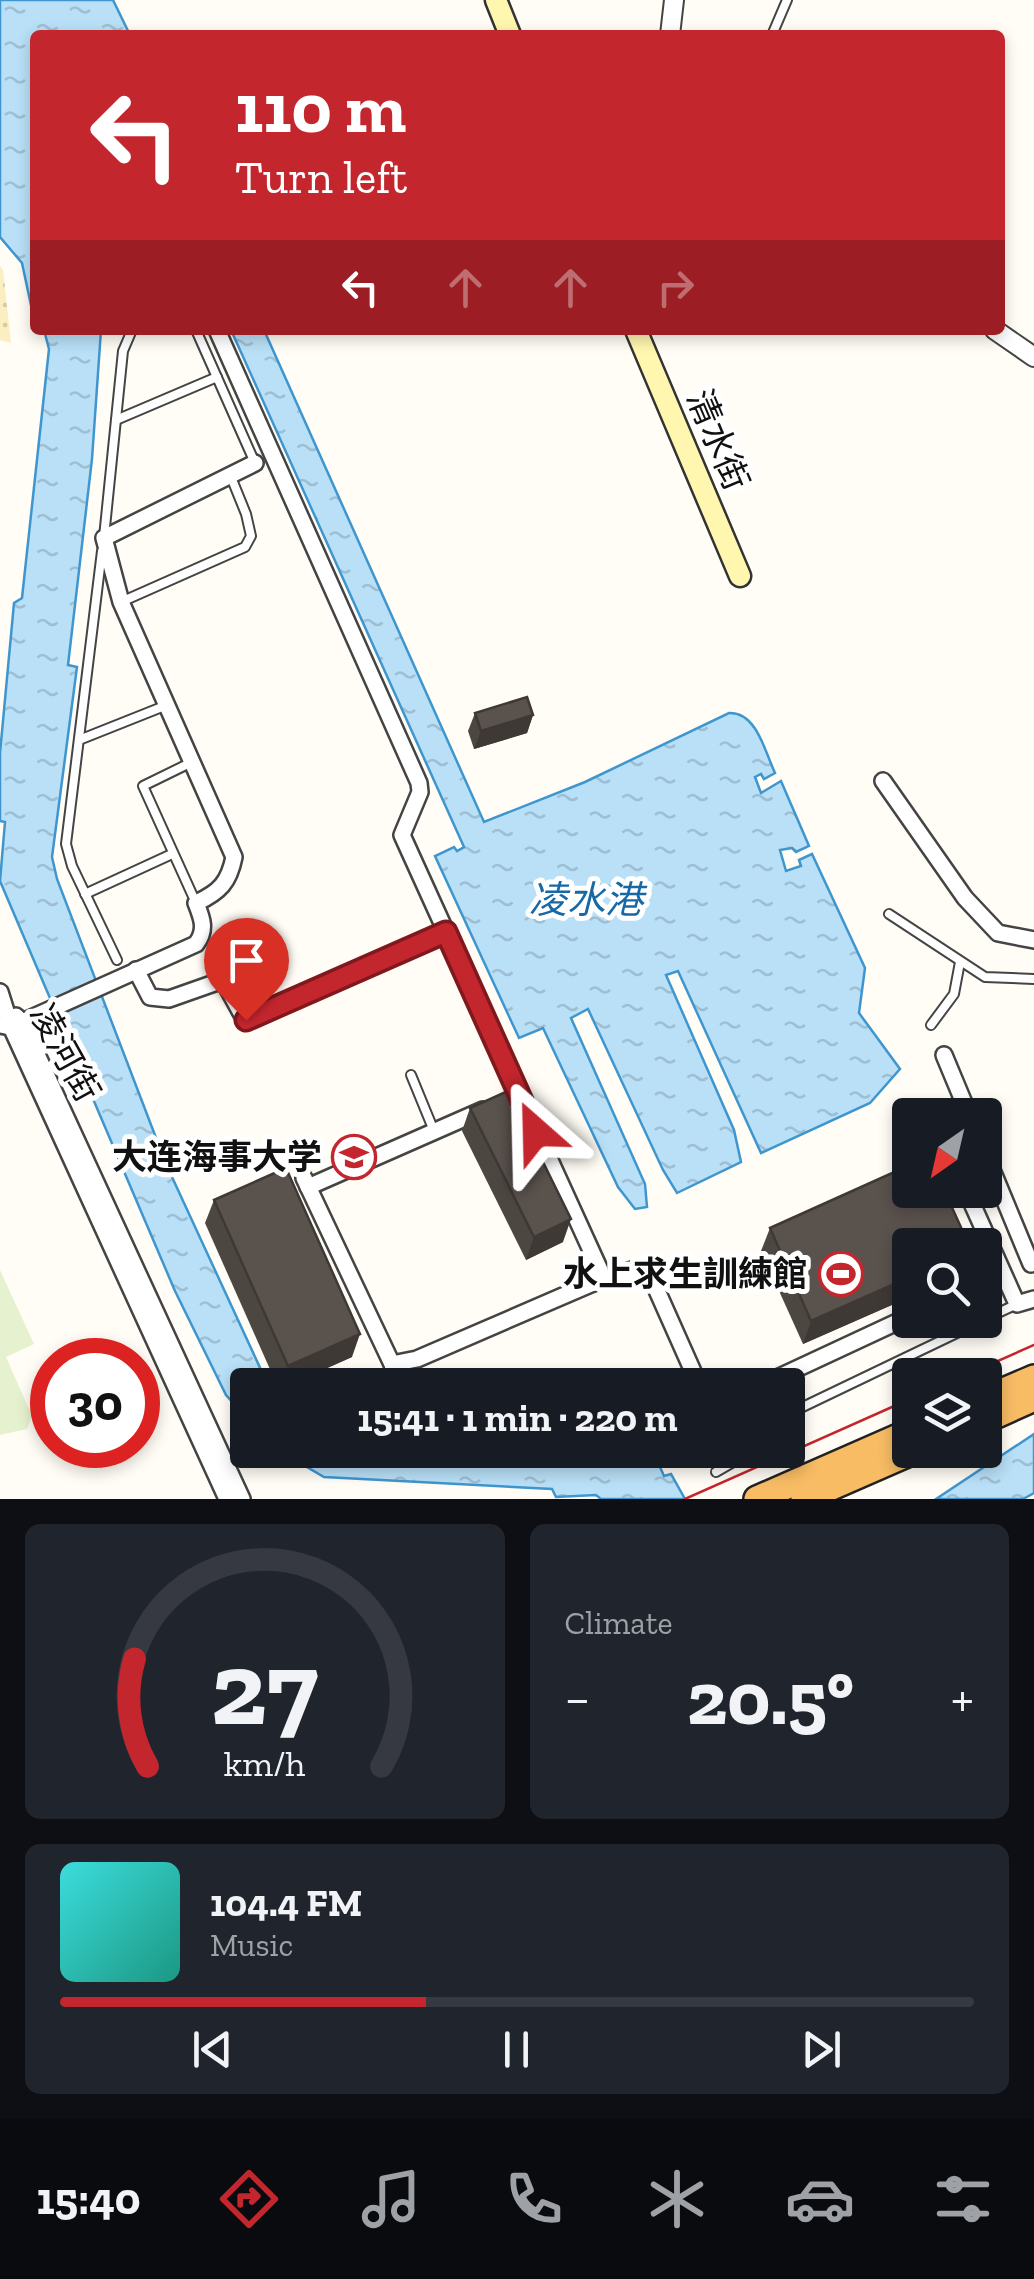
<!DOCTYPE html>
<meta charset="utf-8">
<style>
body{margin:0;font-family:"Zilla Slab","Noto Sans SC",serif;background:#20242c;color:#f1f3f6;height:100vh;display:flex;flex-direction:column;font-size:38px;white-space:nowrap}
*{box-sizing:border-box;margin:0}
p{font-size:32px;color:#9ea1a6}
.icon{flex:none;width:55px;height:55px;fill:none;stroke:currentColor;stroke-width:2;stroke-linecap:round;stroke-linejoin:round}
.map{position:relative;height:1499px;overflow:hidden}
.side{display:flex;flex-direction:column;gap:25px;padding:25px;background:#0d0f14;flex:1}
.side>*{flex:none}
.banner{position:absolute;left:30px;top:30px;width:975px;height:305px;border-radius:10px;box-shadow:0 5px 15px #0003;background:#c4262e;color:#fff;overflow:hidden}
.needle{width:65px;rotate:214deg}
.fabs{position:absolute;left:892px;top:1098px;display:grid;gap:20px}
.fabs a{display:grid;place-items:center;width:110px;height:110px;border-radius:10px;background:#171b24;box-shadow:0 5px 15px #0003;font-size:50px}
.speed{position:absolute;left:30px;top:1338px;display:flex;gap:20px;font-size:50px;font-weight:700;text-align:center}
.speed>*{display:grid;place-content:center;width:130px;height:130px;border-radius:50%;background:#171b24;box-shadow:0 5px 15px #0003;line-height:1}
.speed .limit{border:15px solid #d22;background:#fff;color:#111}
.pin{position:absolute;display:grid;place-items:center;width:85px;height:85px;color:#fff;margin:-102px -42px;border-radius:50% 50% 50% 0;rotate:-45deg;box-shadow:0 0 10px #0007}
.pin .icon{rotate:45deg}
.me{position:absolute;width:110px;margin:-55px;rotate:335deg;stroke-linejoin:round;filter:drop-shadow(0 0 8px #0008)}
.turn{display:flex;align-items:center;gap:35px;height:210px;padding:0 40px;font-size:45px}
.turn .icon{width:130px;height:130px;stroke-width:2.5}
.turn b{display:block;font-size:70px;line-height:85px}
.lanes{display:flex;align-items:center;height:95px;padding:0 40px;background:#0003;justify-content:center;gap:50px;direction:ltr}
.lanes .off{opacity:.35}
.big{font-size:75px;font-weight:700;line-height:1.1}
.side .tile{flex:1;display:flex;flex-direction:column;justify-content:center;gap:15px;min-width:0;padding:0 35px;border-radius:15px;background:#20242c}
.side .dial{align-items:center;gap:0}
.dial svg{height:260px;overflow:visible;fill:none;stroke:#363941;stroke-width:7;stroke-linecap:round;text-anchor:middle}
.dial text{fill:#f1f3f6;stroke:none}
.song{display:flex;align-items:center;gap:30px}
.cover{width:120px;height:120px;border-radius:15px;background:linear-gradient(135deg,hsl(180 70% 55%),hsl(170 70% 35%))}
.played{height:10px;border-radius:5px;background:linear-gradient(90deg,#c4262e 40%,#363941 40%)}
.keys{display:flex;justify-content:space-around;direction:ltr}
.heat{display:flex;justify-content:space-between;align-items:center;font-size:55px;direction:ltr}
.side .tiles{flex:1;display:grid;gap:25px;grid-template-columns:1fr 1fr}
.tile:last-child{grid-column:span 2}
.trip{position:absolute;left:230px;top:1368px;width:575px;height:100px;border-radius:10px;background:#171b24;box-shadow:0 5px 15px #0003;font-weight:700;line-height:100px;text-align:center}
.tab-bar{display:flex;height:160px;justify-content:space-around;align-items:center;background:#090b0e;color:#9ea1a6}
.tab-bar .icon{width:70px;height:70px}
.tab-bar .current{color:#c4262e}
.tab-bar b{font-size:45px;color:#f1f3f6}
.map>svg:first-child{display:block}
</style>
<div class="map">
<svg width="1034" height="1499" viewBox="0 0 1034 1499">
<defs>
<pattern id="sand-dots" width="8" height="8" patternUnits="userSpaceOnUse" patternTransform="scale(2.5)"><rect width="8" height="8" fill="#fbeec1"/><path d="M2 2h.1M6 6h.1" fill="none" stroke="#d6cba5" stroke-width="1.8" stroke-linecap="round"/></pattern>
<pattern id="water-ripples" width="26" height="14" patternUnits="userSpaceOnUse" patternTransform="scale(2.5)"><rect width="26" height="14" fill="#b9e0f7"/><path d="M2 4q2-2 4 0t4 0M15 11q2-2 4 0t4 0" fill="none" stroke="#9ebfd3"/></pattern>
</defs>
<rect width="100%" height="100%" fill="#fffdf5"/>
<!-- sand -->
<path fill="url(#sand-dots)" d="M 0,266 L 3,270 L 11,343 L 0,340 Z"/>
<!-- pitch -->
<path fill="#e6f2cf" d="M 0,1270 L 34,1344 L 6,1357 L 32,1416 L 27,1429 L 0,1435 Z"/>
<!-- water -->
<g fill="url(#water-ripples)" stroke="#3f96cf" stroke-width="2.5">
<path d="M 0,0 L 113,0 L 130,35 L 35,35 L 35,324 L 22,263 L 0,237 Z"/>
<path d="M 44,330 L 101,330 L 92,459 L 68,665 L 77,667 L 52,857 L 57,879 L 166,1164 L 268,1385 L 248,1385 L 247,1418 L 226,1395 L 175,1291 L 0,881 L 5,822 L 0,821 L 0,753 L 14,603 L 22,598 L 49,349 Z"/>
<path d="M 231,330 L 264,330 L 484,822 L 585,782 L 729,713 C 757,712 765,752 775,773 L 764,779 L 761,774 L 755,777 L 761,793 L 781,781 L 809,846 L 796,852 L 792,848 L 780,850 L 786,871 L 801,866 L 799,860 L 812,854 L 865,968 L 859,1013 L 900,1069 L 870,1103 L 761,1153 L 678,971 L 666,975 L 734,1130 L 741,1162 L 677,1193 L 663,1170 L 588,1009 L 571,1018 L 645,1184 L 647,1207 L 635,1209 L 618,1187 L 543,1028 L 519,1038 L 435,856 L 454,847 L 457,851 L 464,847 Z"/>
<path d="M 1034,1434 L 1034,1493 L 1023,1499 L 936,1499 Z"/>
<path d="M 278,1450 L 617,1450 L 616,1455 L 627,1458 L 631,1450 L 650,1450 L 660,1455 L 656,1458 L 664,1476 L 671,1474 L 685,1499 L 601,1499 L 596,1495 L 556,1497 L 552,1489 L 324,1477 Z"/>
</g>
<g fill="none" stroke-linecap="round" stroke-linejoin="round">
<defs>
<g id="service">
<path d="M 772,35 L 787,0"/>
<path d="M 196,330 L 255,463"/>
<path d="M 116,420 L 217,377"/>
<path d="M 104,537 L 123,351 L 132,330"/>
<path d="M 102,551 L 66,844 L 72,866 L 117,960"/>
<path d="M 121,602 L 245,547 L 251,536 L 246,514 L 231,477"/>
<path d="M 79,740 L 167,705"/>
<path d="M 192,762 L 143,786 L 196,903"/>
<path d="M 85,894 L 172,854"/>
<path d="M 889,914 L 985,977 L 1034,979"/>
<path d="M 931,1025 L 954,994 L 960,962"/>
<path d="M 411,1075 L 434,1131"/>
<path d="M 985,1319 L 1017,1304"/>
<path d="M 788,1414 L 984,1320"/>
<path d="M 716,1472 L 754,1450"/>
</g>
<g id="minor">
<path d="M 217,330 L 419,783 L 420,792 L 402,835 L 446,932"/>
<path d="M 883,781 L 965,898 L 998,933 L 1034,940"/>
<path d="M 136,970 L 150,997 L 169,999 L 223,980 L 245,1020 L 446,932 L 600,1270 L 593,1283 L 417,1359 L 392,1364"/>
<path d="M 0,992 L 11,1027 L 227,1499"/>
<path d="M 16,1016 L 22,1022 L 242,1499"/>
<path d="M 0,1025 L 11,1027 L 196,944 C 207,930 202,918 196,903 C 220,892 229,882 234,857 L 121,602 L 104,538 L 255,463"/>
<path d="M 944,1055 L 969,1115"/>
<path d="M 985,1153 L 1031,1264"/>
<path d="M 304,1178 L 392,1364 L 397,1385"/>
<path d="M 308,1187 L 483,1110"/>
<path d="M 966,1190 L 1017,1304 L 1034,1299"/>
<path d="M 593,1283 L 635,1269 L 651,1277 L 699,1385"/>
<path d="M 762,1385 L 910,1316"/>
</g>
<g id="tertiary">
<path d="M 670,35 L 674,0"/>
<path d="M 995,330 L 1034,357"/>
</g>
<g id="secondary">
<path d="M 496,0 L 510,35"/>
<path d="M 636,330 L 740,576"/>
</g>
<g id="trunk">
<path d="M 985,1399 L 1034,1378"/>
<path d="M 985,1420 L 1034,1398"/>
<path d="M 757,1499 L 910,1432"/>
<path d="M 804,1499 L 916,1450"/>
</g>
</defs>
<!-- service casing -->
<use href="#service" stroke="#444" stroke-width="12"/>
<!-- minor casing -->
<use href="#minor" stroke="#444" stroke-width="20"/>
<!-- tertiary casing -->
<use href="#tertiary" stroke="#444" stroke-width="22"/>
<!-- secondary casing -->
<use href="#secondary" stroke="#333" stroke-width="25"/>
<!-- trunk casing -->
<use href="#trunk" stroke="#222" stroke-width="30"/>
<!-- service -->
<use href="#service" stroke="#fff" stroke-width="8"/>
<!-- minor -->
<use href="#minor" stroke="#fff" stroke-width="15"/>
<!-- tertiary -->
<use href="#tertiary" stroke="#fff" stroke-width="18"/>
<!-- secondary -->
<use href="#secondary" stroke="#fff6b0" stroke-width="20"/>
<!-- trunk -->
<use href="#trunk" stroke="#f7bc64" stroke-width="25"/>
<!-- tram -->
<g stroke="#c4262e" stroke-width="2.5">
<path d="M 966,1375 L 1034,1345"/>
<path d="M 685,1499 L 910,1399"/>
</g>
</g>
<!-- wall -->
<g fill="#4d4742">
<path d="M 475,713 L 533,715 L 527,733 L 474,749 L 468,731 Z"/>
<path d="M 470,1108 L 563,1242 L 526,1260 L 462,1131 Z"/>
<path d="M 214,1200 L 352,1357 L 289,1385 L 277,1385 L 205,1223 Z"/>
<path d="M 770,1228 L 910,1245 L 910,1297 L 803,1344 L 761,1251 Z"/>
</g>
<!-- shaded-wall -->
<g fill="#3f3936">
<path d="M 533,715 L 527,733 L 474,749 L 481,731 Z"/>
<path d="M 571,1219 L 563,1242 L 526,1260 L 534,1237 Z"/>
<path d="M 910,1277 L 910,1297 L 803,1344 L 811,1321 Z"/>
<path d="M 360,1334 L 352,1357 L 289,1385 L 281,1385 L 288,1366 Z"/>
</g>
<!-- building -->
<g fill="#5a524d" stroke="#3f3936" stroke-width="2.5">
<path d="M 527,697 L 533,715 L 481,731 L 475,713 Z"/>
<path d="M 508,1091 L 571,1219 L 534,1237 L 470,1108 Z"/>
<path d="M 910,1165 L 910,1190 L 944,1190 L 969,1245 L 910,1245 L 910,1277 L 811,1321 L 770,1228 Z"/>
<path d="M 286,1168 L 360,1334 L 288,1366 L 214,1200 Z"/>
</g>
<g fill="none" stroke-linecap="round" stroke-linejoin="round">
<defs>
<path id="route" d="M 246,1020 L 446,932 L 536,1132"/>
</defs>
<!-- route casing -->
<use href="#route" stroke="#7f191e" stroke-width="25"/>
<!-- route -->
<use href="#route" stroke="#c4262e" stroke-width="18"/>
</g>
<!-- icons -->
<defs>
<symbol id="university-ring" viewBox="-11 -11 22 22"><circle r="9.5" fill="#fff" stroke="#c4262e" stroke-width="1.5"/><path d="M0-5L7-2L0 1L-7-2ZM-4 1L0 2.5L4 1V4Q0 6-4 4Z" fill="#c4262e"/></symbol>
<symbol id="stadium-ring" viewBox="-11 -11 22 22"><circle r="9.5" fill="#fff" stroke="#c4262e" stroke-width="1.5"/><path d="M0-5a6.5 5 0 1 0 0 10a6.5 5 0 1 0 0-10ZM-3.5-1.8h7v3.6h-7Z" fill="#c4262e"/></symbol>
</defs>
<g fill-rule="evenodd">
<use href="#university-ring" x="329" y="1132" width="50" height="50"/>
<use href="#stadium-ring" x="816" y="1249" width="50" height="50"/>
</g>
<g text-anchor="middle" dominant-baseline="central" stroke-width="10" stroke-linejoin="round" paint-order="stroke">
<!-- street labels -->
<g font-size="35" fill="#111" stroke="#fff">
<text transform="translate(718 440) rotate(67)">清水街</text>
<text transform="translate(65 1053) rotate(61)">凌河街</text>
</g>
<!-- poi labels -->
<g font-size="35" font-weight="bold" fill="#111" stroke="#fff" text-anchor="end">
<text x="322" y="1157">大连海事大学</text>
<text x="808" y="1274">水上求生訓練館</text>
</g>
<!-- water labels -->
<g font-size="38" font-style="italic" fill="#1768a6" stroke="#fff">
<text x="586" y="900">凌水港</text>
</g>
</g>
</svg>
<div class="fabs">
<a><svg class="needle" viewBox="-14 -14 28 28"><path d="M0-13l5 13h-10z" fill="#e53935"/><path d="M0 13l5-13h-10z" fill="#9ea1a6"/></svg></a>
<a><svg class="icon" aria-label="search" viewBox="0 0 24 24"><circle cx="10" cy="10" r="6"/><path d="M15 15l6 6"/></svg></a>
<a><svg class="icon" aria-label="layers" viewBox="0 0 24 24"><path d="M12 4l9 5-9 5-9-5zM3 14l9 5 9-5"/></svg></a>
</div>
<div class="speed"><div class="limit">30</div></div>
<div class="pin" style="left:246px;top:1020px;background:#d93025"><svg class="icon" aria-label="arrive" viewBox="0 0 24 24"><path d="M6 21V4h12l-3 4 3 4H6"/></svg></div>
<svg class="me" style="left:536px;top:1132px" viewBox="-20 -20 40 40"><path d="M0-17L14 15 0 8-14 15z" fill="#c4262e" stroke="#fff" stroke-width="4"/></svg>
<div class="trip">15:41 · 1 min · 220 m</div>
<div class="banner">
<div class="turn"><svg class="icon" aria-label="left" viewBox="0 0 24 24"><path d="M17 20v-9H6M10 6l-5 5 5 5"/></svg><div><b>110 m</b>Turn left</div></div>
<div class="lanes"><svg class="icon" aria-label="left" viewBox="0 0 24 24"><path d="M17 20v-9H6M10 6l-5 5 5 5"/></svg><svg class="icon off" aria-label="ahead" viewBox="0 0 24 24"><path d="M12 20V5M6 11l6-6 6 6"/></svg><svg class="icon off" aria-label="ahead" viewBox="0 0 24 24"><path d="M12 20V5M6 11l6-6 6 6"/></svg><svg class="icon off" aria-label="right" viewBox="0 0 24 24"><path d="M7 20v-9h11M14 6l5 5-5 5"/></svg></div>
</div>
</div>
<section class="side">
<div class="tiles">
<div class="tile dial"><svg viewBox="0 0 100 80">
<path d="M14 69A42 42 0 1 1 86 69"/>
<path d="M14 69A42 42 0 0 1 10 36" stroke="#c4262e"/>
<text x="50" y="56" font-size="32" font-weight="700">27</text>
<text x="50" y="72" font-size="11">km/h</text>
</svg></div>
<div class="tile"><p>Climate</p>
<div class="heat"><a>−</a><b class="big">20.5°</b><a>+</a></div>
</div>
<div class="tile">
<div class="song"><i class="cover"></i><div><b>104.4 FM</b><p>Music</p></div></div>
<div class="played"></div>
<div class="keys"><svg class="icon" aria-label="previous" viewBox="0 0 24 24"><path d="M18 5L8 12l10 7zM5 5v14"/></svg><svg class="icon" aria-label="pause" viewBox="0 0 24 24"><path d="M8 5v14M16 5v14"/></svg><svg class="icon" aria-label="next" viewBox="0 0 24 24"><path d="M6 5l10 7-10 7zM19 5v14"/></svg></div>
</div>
</div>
</section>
<nav class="tab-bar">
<b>15:40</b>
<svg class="icon current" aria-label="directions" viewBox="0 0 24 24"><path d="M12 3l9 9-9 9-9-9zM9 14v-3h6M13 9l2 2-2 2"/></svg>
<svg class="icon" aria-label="music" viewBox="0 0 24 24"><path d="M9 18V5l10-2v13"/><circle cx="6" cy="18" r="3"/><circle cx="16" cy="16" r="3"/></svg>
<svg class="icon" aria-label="phone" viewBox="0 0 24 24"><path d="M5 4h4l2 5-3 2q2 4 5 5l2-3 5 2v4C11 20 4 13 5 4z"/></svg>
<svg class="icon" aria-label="climate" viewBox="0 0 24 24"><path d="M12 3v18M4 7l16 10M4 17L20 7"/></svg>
<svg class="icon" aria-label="car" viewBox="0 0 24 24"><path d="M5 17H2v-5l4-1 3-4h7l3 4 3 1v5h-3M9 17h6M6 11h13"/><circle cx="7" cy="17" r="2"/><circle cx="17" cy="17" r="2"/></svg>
<svg class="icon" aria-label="filters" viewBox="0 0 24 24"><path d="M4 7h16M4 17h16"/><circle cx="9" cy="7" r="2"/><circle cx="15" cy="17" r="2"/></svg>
</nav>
